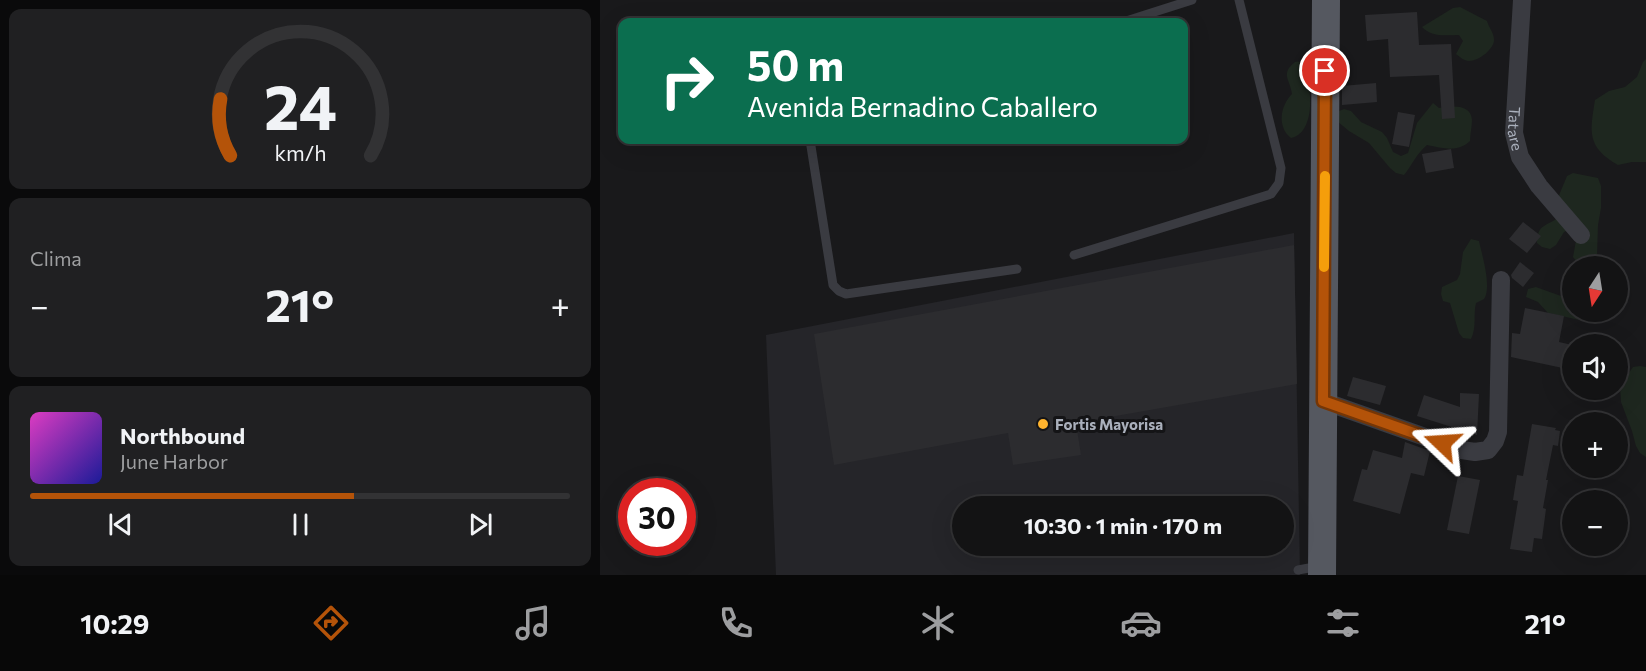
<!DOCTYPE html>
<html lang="es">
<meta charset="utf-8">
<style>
body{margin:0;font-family:Commissioner,sans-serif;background:#202022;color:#f1f3f6;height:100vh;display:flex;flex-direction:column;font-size:22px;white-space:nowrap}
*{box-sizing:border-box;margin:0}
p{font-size:20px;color:#9d9ea0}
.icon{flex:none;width:33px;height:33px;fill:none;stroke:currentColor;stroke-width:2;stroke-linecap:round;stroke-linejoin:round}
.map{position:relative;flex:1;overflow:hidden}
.drawer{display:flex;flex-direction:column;gap:9px;padding:9px;background:#0a0a0b;width:600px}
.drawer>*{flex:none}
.banner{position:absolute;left:18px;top:18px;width:570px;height:126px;border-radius:12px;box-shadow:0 6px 24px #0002,0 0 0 2px #323234;background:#0b6e4f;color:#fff;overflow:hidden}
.needle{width:39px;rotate:192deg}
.tools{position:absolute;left:962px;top:256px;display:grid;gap:12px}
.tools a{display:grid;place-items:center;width:66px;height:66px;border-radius:50%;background:#131314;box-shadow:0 6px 24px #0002,0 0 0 2px #323234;font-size:30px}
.speed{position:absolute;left:18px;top:478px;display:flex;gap:12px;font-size:30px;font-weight:700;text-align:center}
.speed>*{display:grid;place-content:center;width:78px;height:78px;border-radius:50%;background:#131314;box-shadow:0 6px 24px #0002,0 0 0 2px #323234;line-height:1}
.speed .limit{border:9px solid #d22;background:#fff;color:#111}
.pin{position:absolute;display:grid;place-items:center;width:51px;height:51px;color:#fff;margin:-26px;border:3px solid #fff;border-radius:50%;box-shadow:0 2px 6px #0007}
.me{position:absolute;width:66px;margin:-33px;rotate:290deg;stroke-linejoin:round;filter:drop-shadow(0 0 4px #0008)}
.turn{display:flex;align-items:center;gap:21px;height:126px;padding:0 30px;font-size:27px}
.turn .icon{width:78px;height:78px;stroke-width:2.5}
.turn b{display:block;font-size:42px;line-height:51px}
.big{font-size:45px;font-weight:700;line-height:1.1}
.drawer .tile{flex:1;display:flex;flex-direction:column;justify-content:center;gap:9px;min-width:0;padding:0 21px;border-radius:12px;background:#202022}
.drawer .dial{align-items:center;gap:0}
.dial svg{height:156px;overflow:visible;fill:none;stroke:#323234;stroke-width:7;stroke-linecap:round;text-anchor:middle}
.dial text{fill:#f1f3f6;stroke:none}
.song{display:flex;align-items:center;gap:18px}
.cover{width:72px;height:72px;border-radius:9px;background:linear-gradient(135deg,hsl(310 70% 55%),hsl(240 70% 35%))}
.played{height:6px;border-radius:3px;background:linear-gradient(90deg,#b45309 60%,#323234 60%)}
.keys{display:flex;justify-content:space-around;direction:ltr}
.heat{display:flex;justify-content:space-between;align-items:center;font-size:33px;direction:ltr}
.trip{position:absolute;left:352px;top:496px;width:342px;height:60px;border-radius:30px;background:#131314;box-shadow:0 6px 24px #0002,0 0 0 2px #323234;font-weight:700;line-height:60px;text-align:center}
.dock{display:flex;height:96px;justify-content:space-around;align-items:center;background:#080808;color:#9d9ea0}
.dock .icon{width:42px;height:42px}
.dock .selected{color:#b45309}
.dock b{font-size:27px;color:#f1f3f6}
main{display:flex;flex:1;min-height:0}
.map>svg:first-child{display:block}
</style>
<main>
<section class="drawer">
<div class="tile dial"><svg viewBox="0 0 100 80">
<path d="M14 69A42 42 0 1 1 86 69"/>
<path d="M14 69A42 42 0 0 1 9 40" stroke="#b45309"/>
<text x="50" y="56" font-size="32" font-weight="700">24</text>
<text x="50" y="72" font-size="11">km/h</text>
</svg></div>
<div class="tile"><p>Clima</p>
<div class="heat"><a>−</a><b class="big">21°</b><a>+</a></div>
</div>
<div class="tile">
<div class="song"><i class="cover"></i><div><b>Northbound</b><p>June Harbor</p></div></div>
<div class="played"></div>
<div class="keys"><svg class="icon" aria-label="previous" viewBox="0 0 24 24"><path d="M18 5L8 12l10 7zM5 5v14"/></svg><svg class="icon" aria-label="pause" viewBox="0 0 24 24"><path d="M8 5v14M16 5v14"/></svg><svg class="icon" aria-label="next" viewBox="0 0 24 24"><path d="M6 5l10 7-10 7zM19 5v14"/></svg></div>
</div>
</section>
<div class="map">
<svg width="1046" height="575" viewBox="0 0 1046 575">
<rect width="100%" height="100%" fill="#19191b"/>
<!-- built -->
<path fill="#252529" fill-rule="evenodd" d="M 694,233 L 700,575 L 176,575 L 166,335 ZM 363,507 L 684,507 L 684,546 L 363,546 Z"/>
<!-- green -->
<g fill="#1e271f">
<path d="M 860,7 L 887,21 C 889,28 894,33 894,40 C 894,49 879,61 869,61 C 864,61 860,57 856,54 L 863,41 L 859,35 C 845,35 833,38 822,27 L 853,8 Z"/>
<path d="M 1046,59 L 1046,162 L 1032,162 L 1018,165 C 986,147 990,131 995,100 L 1009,91 L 1025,87 L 1037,77 L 1043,62 Z"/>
<path d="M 695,62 C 696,62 698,61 699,62 C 703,64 705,71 706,74 C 712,91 715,133 691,138 C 677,127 680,106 692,94 C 690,79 680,74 695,62 Z"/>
<path d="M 833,103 L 839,108 C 850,106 871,103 872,120 C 872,127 870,134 870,141 C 857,153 843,148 827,145 C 817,153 812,165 804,175 L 796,173 L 790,168 L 769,143 L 749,131 L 737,121 L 737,112 L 744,109 L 751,111 L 761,122 L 782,132 L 787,138 L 793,152 L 801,156 L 808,153 L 817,123 Z"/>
<path d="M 973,173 L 998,178 L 1001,186 L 1001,208 L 998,225 L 997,256 L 994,267 C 984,267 979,265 973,257 L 977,235 L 971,229 L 964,232 L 956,245 L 950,249 L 942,247 L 937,243 C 937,222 949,227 961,215 L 955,205 L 967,176 Z"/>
<path d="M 871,239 L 879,241 C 882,255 892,287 884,299 L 876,303 C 873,315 877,327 871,339 L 863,338 L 859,333 L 850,303 L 843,301 L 841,294 L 842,287 L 857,280 L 860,274 L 863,252 Z"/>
<path d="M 936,287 L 972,300 L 972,312 L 993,312 L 994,316 L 993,323 L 948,313 L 938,302 L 926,297 L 928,289 Z"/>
<path d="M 1040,366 L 1046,367 L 1046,457 L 1040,453 L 1036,446 L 1032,431 L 1021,402 L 1020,386 L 1033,367 Z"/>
</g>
<!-- building -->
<g fill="#2c2c2f">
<path d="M 817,12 L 819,45 L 851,44 L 855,118 L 842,119 L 839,75 L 790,77 L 788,39 L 767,41 L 765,15 Z"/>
<path d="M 776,83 L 777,102 L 742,105 L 742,86 Z"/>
<path d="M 798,112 L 815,115 L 809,147 L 792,144 Z"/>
<path d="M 851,149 L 854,168 L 826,173 L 822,154 Z"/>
<path d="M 923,222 L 941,236 L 927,253 L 909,239 Z"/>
<path d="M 694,245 L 697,384 L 476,423 L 481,455 L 413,465 L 408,433 L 234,465 L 214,334 Z"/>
<path d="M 920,262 L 934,273 L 923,287 L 912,278 L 911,275 Z"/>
<path d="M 925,308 L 964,316 L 959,342 L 972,345 L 972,370 L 911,357 L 912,333 L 920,334 Z"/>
<path d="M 753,377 L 786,386 L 780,405 L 747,396 Z"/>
<path d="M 860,393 L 879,394 L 877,435 L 817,416 L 824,395 L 860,407 Z"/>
<path d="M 932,424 L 956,428 L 955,430 L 960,431 L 958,446 L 953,445 L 946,480 L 948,480 L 943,508 L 946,509 L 942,539 L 934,538 L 932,552 L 910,549 L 918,501 L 913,500 L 917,475 L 923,476 Z"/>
<path d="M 805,442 L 830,451 L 824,476 L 811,473 L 800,514 L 753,501 L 762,469 L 767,470 L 773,450 L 802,458 Z"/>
<path d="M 858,476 L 880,480 L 869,534 L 847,530 Z"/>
</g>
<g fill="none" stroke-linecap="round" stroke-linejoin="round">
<!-- service -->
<g stroke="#3a3b41" stroke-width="9">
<path d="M 523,22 L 592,0"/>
<path d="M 210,140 L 233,285 L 239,291 L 246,294 L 417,269"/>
<path d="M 474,255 L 671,194 L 679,183 L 681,168 L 639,0"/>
<path d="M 698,570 L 720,566"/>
</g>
<!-- minor -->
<g stroke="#3a3b41" stroke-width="18">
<path id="s1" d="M 922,0 L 914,133 L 920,157 L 939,186 L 981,235"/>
<path d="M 723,401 L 862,450 L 875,452 L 888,450 L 895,441 L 898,432 L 901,280"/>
</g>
<!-- primary -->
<path stroke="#555860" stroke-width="28" d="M 722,575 L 726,0"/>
</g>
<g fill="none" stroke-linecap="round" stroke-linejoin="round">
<defs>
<path id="route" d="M 725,71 L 723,401 L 842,443"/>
</defs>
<!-- route casing -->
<use href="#route" stroke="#753606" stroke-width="15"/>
<!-- route -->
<use href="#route" stroke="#b45309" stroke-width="10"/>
<!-- slow -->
<path stroke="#f59e0b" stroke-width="10" d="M 724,267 L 725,176"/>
</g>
<!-- markers -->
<circle fill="#feb32e" stroke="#141416" stroke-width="2" cx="443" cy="424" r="6"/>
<g text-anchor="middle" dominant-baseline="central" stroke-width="6" stroke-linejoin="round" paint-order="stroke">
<!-- street labels -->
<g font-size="15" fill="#aab0bc" stroke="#141416">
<text stroke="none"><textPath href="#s1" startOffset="129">Tatare</textPath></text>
</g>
<!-- poi labels -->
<g font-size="15" font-weight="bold" fill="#aab0bc" stroke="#141416" text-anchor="start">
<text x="455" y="424">Fortis Mayorisa</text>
</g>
</g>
</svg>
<div class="tools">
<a><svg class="needle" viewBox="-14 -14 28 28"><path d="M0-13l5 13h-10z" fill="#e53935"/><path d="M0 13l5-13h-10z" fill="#9d9ea0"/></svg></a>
<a><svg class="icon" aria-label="sound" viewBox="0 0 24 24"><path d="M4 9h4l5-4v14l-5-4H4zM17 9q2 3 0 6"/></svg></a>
<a>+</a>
<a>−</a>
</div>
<div class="speed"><div class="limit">30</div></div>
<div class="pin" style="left:725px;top:71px;background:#d93025"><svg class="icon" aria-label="arrive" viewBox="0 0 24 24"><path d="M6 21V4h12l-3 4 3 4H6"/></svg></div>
<svg class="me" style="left:842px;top:443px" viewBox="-20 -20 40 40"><path d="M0-17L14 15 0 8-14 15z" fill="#b45309" stroke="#fff" stroke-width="4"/></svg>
<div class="trip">10:30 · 1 min · 170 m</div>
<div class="banner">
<div class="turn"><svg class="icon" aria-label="right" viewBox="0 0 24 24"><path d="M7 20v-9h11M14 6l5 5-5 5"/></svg><div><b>50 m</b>Avenida Bernadino Caballero</div></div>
</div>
</div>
</main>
<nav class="dock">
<b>10:29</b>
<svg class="icon selected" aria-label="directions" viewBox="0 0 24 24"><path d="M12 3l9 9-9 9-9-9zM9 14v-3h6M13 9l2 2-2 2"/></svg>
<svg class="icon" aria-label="music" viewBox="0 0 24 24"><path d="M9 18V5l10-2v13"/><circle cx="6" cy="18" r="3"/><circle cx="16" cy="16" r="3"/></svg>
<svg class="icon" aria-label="phone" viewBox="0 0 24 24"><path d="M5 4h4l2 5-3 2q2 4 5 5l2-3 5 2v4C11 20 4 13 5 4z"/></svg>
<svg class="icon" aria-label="climate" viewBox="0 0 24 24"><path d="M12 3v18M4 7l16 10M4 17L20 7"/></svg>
<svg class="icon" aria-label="car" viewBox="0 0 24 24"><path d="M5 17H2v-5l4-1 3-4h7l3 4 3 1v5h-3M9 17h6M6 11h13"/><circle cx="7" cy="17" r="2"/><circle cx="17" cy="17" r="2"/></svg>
<svg class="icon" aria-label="filters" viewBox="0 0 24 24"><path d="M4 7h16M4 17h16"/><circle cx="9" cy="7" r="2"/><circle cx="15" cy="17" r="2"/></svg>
<b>21°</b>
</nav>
